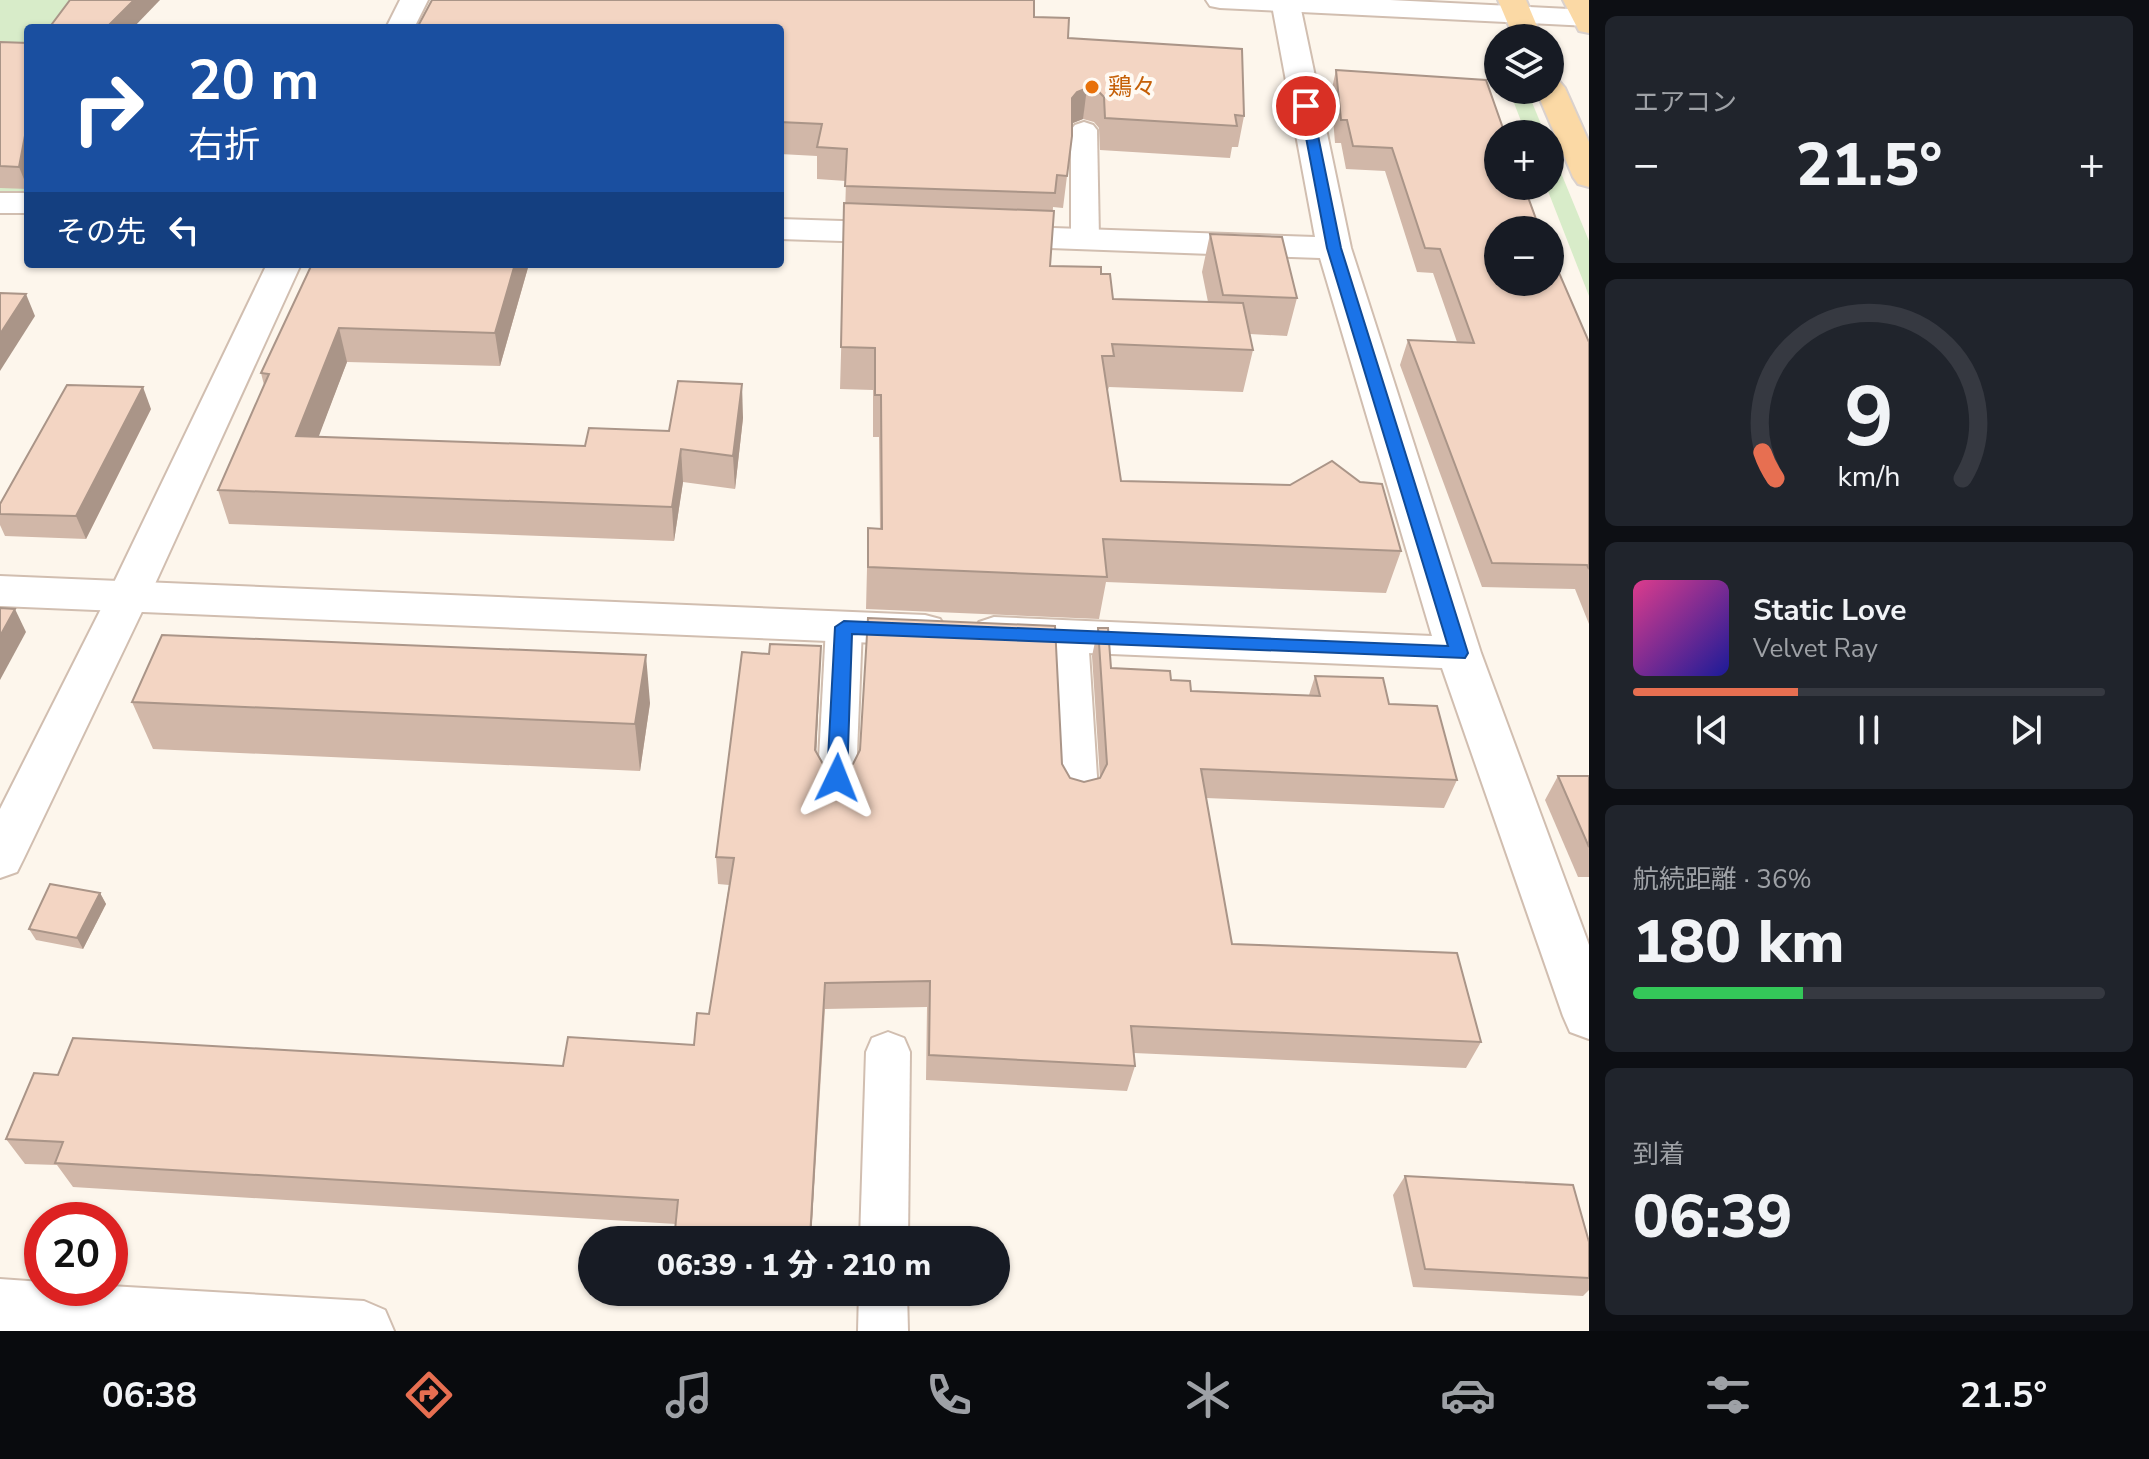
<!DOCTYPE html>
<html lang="ja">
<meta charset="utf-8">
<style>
body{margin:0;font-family:"Nunito Sans","Noto Sans JP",sans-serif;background:#20242c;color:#f1f3f6;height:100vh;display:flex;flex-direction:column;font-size:30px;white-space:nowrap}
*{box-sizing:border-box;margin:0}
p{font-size:26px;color:#9ea1a6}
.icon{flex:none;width:44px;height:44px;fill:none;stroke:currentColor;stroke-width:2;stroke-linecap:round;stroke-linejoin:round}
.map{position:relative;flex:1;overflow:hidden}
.drawer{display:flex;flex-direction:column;gap:16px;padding:16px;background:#0d0f14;width:560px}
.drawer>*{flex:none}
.banner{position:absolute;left:24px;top:24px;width:760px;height:244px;border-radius:8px;box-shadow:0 2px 6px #0004;background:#1a4fa0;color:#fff;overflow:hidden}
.buttons{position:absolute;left:1484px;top:24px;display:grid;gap:16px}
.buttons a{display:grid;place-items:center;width:80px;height:80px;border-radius:50%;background:#171b24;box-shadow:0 2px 6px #0004;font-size:40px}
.speed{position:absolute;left:24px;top:1202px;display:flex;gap:16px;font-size:40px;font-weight:700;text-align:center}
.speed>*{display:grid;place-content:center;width:104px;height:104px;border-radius:50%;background:#171b24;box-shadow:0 2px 6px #0004;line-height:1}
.speed .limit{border:12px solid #d22;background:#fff;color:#111}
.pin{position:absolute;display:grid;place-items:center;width:68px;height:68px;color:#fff;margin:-34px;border:4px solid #fff;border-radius:50%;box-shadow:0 2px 8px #0007}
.me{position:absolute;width:88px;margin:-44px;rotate:2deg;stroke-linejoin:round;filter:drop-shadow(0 0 6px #0008)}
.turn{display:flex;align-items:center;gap:28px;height:168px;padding:0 32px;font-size:36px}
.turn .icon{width:104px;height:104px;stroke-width:2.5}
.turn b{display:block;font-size:56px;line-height:68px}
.then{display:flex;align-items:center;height:76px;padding:0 32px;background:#0003;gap:16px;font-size:30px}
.big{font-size:60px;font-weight:800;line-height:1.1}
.drawer .tile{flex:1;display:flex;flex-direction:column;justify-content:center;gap:12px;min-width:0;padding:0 28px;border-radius:12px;background:#20242c}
.drawer .dial{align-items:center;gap:0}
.dial svg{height:208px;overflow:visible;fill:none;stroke:#363941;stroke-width:7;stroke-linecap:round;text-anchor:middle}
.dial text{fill:#f1f3f6;stroke:none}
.song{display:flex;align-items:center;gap:24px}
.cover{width:96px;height:96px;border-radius:12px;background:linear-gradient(135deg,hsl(330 70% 55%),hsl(240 70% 35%))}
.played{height:8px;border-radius:4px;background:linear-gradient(90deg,#e76f51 35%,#363941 35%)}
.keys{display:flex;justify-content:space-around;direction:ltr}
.heat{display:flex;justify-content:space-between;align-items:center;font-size:44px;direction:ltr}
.charge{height:12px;border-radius:6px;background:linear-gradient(90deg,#34c759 36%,#363941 0)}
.trip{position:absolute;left:578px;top:1226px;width:432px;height:80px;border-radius:40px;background:#171b24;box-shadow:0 2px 6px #0004;font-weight:800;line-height:80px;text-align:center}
.menu{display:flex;height:128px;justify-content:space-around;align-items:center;background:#090b0e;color:#9ea1a6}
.menu .icon{width:56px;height:56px}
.menu .active{color:#e76f51}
.menu b{font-size:36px;color:#f1f3f6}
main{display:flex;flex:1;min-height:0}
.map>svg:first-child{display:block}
</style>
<main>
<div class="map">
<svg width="1589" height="1331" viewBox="0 0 1589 1331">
<rect width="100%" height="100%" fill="#fdf6ec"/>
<!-- green -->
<g fill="#d8ecc9">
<path d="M 0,0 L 83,0 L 61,28 L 28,28 L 28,192 L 0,191 Z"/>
<path d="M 1509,90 L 1527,90 L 1545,134 L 1526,134 Z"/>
<path d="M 1550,146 L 1589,241 L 1589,296 L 1546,186 L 1550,186 Z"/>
</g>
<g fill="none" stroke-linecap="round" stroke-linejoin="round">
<defs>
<g id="service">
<path d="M 1084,122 L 1093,125 L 1097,130 L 1099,239 L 1095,245 L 1075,245 L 1071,239 L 1071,130 L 1075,125 Z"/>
<path d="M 844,614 L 856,618 L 862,627 L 856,778 L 851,789 L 837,793 L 823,789 L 818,778 L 826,627 L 832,618 Z"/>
<path d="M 1070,623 L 1083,627 L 1088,636 L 1098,792 L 1093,803 L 1079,807 L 1065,803 L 1060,792 L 1052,636 L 1057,627 Z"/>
<path d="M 888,1032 L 904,1038 L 910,1052 L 908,1240 L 860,1240 L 866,1052 L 872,1038 Z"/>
<path d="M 859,1292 L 907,1292 L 908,1331 L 858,1331 Z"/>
</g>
<g id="minor">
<path d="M 1271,0 L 1299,0 L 1351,248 L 1481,653 L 1589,945 L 1589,1039 L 1570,1032 L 1563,1016 L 1442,668 L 994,649 L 979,644 L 972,633 L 979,622 L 994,617 L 1432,636 L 1320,258 L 993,246 L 981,243 L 976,236 L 981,229 L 993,226 L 1315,237 Z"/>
<rect x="0" y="193" width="28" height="20"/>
<path d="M 780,219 L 904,223 L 916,226 L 921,233 L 916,240 L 904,243 L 780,239 Z"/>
<path d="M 0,576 L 925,615 L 940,619 L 947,630 L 940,641 L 925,645 L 0,606 Z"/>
<path d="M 0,1279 L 42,1282 L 42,1288 L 110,1288 L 110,1286 L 364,1301 L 385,1310 L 394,1331 L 0,1331 Z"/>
</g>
<g id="tertiary">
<path d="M 400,0 L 428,0 L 414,28 L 386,28 Z"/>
<path d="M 1206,0 L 1390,0 L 1589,10 L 1589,26 L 1220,8 L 1210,6 Z"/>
<path d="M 267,264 L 301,264 L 149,597 L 24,858 L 17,872 L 0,878 L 0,809 L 107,597 Z"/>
</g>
<g id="primary">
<path d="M 1498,0 L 1526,0 L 1542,38 L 1514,38 Z"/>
<path d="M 1563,0 L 1589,0 L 1589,33 L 1579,31 Z"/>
<path d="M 1550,79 L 1560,82 L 1565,88 L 1589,142 L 1589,187 L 1578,184 L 1573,177 L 1536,90 L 1550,90 Z"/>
</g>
</defs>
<!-- service casing -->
<use href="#service" stroke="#d1beb0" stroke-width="4"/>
<!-- minor casing -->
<use href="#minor" stroke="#d1beb0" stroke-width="4"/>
<!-- tertiary casing -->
<use href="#tertiary" stroke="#d1beb0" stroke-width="4"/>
<!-- primary casing -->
<use href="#primary" stroke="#dad1cd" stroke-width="4"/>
<!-- service -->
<use href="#service" fill="#fff" fill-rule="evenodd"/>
<!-- minor -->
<use href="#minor" fill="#fff" fill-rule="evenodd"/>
<!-- tertiary -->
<use href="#tertiary" fill="#fff" fill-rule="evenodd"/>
<!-- primary -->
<use href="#primary" fill="#fbd9a5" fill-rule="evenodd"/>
</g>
<!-- wall -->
<g fill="#d1b7a8">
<path d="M 1034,17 L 1068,38 L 1244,116 L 1238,147 L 1232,147 L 1230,158 L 1100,150 L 1099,128 L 1094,122 L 1083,119 L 1073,123 L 1072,136 L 1063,208 L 1053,207 L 1050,266 L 1101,274 L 1113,299 L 1208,302 L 1202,272 L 1210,234 L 1297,298 L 1287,336 L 1250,334 L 1253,350 L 1243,392 L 1109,387 L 1107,393 L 1121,481 L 1401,551 L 1386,593 L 1106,582 L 1099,619 L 866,609 L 868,528 L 880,529 L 879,437 L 873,437 L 873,390 L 840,389 L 846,181 L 817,179 L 817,156 L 780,154 L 780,28 Z"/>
<path d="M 0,42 L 28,189 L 0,188 Z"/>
<path d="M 1336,70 L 1540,230 L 1589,342 L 1589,624 L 1575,589 L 1482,587 L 1400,365 L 1408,340 L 1457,342 L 1433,273 L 1417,272 L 1385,171 L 1346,169 L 1341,143 L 1335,143 L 1331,93 Z"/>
<path d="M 312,264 L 529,264 L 500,366 L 347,362 L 318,437 L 585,446 L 743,418 L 735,489 L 683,482 L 674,541 L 229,524 L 218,490 L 264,385 L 261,373 Z"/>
<path d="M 151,409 L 86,539 L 5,536 L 0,525 L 0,504 Z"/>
<path d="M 1098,628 L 1111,668 L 1171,680 L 1191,691 L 1309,695 L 1315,676 L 1389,704 L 1457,780 L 1444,808 L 1206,798 L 1232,944 L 1481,1042 L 1466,1068 L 1134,1053 L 1135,1066 L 1127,1091 L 926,1080 L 927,1007 L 825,1009 L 811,1240 L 674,1240 L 676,1224 L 73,1187 L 57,1165 L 25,1164 L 6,1139 L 58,1075 L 563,1066 L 694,1045 L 709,1014 L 729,885 L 718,884 L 716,857 L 769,654 L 821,646 L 816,752 L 823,764 L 837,768 L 1062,764 L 1070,778 L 1084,782 L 1100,778 L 1092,656 Z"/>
<path d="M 132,702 L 650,703 L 640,771 L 153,749 Z"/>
<path d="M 1558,776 L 1589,776 L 1589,877 L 1578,877 L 1545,800 Z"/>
<path d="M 100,893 L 106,904 L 83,949 L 36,940 L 29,929 Z"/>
<path d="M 1405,1176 L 1589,1242 L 1589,1290 L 1583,1296 L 1413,1287 L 1393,1195 Z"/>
</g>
<!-- shaded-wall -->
<g fill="#aa9588">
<path d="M 134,0 L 160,0 L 133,28 L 106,28 Z"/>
<path d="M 1087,88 L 1083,119 L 1073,123 L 1072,98 L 1077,92 Z"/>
<path d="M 28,120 L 28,189 L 19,167 Z"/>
<path d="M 515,264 L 529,264 L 500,366 L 495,333 Z"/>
<path d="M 26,294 L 35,316 L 0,371 L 0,334 Z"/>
<path d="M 339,328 L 347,362 L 306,470 L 296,436 Z"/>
<path d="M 742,384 L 743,418 L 735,489 L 733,456 Z"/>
<path d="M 143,387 L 151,409 L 86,539 L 76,516 Z"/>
<path d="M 681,449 L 683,482 L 674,541 L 672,507 Z"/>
<path d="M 15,609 L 26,632 L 0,680 L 0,636 Z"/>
<path d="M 821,646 L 820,674 L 815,778 L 815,750 Z"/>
<path d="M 646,655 L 650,703 L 640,771 L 635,724 Z"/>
<path d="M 100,893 L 106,904 L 83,949 L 77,938 Z"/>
<path d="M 825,983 L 811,1240 L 810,1240 Z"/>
</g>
<!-- building -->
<g fill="#f3d5c3" stroke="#aa9588" stroke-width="2">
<path d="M 70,0 L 134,0 L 106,28 L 49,28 Z"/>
<path d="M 432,0 L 1034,0 L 1034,17 L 1069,18 L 1068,38 L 1242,49 L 1244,116 L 1235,115 L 1237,126 L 1105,118 L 1104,97 L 1098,91 L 1087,88 L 1077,92 L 1072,98 L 1072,136 L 1067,176 L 1057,175 L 1055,193 L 845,186 L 847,149 L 817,147 L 822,124 L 780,122 L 780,28 L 417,28 Z"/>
<path d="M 0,42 L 28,43 L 28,120 L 19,167 L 0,166 Z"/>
<path d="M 1336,70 L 1486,80 L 1505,134 L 1498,134 L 1498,186 L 1524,186 L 1540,230 L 1498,230 L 1498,282 L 1550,282 L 1550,252 L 1589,342 L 1589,569 L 1587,565 L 1492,563 L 1408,340 L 1474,343 L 1440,249 L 1425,248 L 1392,148 L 1353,146 L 1347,120 L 1341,120 Z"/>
<path d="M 844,203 L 1054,211 L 1050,266 L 1101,267 L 1101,274 L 1110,274 L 1113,299 L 1243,303 L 1253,350 L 1112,344 L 1114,356 L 1102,356 L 1121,481 L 1290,485 L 1332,461 L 1360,482 L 1382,484 L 1401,551 L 1103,539 L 1107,577 L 868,567 L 868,528 L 882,529 L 881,395 L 875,395 L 875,348 L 841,347 Z"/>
<path d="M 1210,234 L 1282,237 L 1297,298 L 1223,295 Z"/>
<path d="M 312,264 L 515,264 L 495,333 L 339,328 L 296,436 L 585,446 L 589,428 L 669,431 L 678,381 L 742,384 L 733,456 L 681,449 L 672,507 L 218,490 L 269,374 L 261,373 Z"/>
<path d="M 0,293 L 26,294 L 0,334 Z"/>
<path d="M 67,385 L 143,387 L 76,516 L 0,514 L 0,504 Z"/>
<path d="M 0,608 L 15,609 L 0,636 Z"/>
<path d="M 868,618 L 1055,626 L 1062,764 L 1070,778 L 1084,782 L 1100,778 L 1107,764 L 1098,628 L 1108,628 L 1111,668 L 1170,671 L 1171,680 L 1190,681 L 1191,691 L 1320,696 L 1315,676 L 1383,678 L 1389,704 L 1437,706 L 1457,780 L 1201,769 L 1232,944 L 1457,953 L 1481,1042 L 1131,1026 L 1135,1066 L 929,1055 L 930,981 L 825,983 L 810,1238 L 743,1234 L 743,1240 L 674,1240 L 678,1200 L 55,1163 L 63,1142 L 6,1139 L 34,1073 L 58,1075 L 73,1038 L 563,1066 L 568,1037 L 694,1045 L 697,1013 L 709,1014 L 734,858 L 716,857 L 742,652 L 769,654 L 770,644 L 821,646 L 815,750 L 823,764 L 837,768 L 853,764 L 860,750 Z"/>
<path d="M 162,635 L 646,655 L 635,724 L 132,702 Z"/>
<path d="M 1558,776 L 1589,776 L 1589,847 Z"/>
<path d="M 50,884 L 100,893 L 77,938 L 29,929 Z"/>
<path d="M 1405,1176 L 1573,1185 L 1589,1242 L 1589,1278 L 1425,1269 Z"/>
</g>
<!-- route -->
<path fill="#1a73e8" stroke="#114b97" stroke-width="2" d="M 1306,102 L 1312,106 L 1341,248 L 1468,653 L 1465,658 L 852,634 L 847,778 L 844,783 L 830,783 L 827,778 L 835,627 L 844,621 L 1448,646 L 1327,248 L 1300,106 Z"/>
<!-- markers -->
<circle fill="#e8710a" stroke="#fffaf3" stroke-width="3" cx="1092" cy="87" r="8"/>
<g text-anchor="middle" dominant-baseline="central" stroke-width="8" stroke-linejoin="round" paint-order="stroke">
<!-- far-food labels -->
<g font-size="24" fill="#c56008" stroke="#fffaf3" text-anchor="start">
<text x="1108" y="87">鶏々</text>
</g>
</g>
</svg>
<div class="buttons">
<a><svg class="icon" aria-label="layers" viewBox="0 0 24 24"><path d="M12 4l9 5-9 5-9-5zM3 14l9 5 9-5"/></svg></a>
<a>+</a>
<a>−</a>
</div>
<div class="speed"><div class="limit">20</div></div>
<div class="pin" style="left:1306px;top:106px;background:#d93025"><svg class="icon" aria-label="arrive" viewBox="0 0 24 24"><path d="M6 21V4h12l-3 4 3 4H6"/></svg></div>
<svg class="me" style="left:837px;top:778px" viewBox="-20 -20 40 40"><path d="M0-17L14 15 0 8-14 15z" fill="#1a73e8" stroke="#fff" stroke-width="4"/></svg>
<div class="trip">06:39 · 1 分 · 210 m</div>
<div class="banner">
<div class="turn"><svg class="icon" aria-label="right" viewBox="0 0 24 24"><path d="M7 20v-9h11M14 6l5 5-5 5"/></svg><div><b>20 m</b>右折</div></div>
<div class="then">その先<svg class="icon" aria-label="left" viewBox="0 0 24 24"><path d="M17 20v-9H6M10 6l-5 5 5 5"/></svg></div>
</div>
</div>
<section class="drawer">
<div class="tile"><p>エアコン</p>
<div class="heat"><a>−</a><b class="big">21.5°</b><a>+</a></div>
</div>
<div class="tile dial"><svg viewBox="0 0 100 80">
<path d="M14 69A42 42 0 1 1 86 69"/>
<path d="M14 69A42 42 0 0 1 9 59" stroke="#e76f51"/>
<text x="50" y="56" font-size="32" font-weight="700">9</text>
<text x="50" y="72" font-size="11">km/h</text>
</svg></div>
<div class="tile">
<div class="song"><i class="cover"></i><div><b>Static Love</b><p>Velvet Ray</p></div></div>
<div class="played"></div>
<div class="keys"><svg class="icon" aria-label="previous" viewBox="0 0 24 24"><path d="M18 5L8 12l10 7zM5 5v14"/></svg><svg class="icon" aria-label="pause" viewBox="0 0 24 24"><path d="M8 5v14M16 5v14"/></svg><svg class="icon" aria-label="next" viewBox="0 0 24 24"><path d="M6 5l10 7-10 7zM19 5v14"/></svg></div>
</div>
<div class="tile"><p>航続距離 · 36%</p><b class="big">180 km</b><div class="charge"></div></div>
<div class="tile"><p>到着</p><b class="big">06:39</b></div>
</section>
</main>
<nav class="menu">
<b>06:38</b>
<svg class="icon active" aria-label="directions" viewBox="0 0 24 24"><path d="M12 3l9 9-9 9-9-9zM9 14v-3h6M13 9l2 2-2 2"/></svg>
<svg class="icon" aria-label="music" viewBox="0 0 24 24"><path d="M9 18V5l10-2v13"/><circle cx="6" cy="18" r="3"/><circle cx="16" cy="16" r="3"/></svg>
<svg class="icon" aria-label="phone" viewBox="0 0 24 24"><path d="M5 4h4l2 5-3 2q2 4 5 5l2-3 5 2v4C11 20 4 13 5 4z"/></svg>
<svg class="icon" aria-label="climate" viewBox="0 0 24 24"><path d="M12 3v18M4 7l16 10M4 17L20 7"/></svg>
<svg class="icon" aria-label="car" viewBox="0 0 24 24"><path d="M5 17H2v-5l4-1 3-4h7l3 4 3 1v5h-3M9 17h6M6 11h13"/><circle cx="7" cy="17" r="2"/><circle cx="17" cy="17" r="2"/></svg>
<svg class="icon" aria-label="filters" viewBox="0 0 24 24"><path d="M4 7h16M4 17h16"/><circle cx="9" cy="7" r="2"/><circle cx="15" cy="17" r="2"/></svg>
<b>21.5°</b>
</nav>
